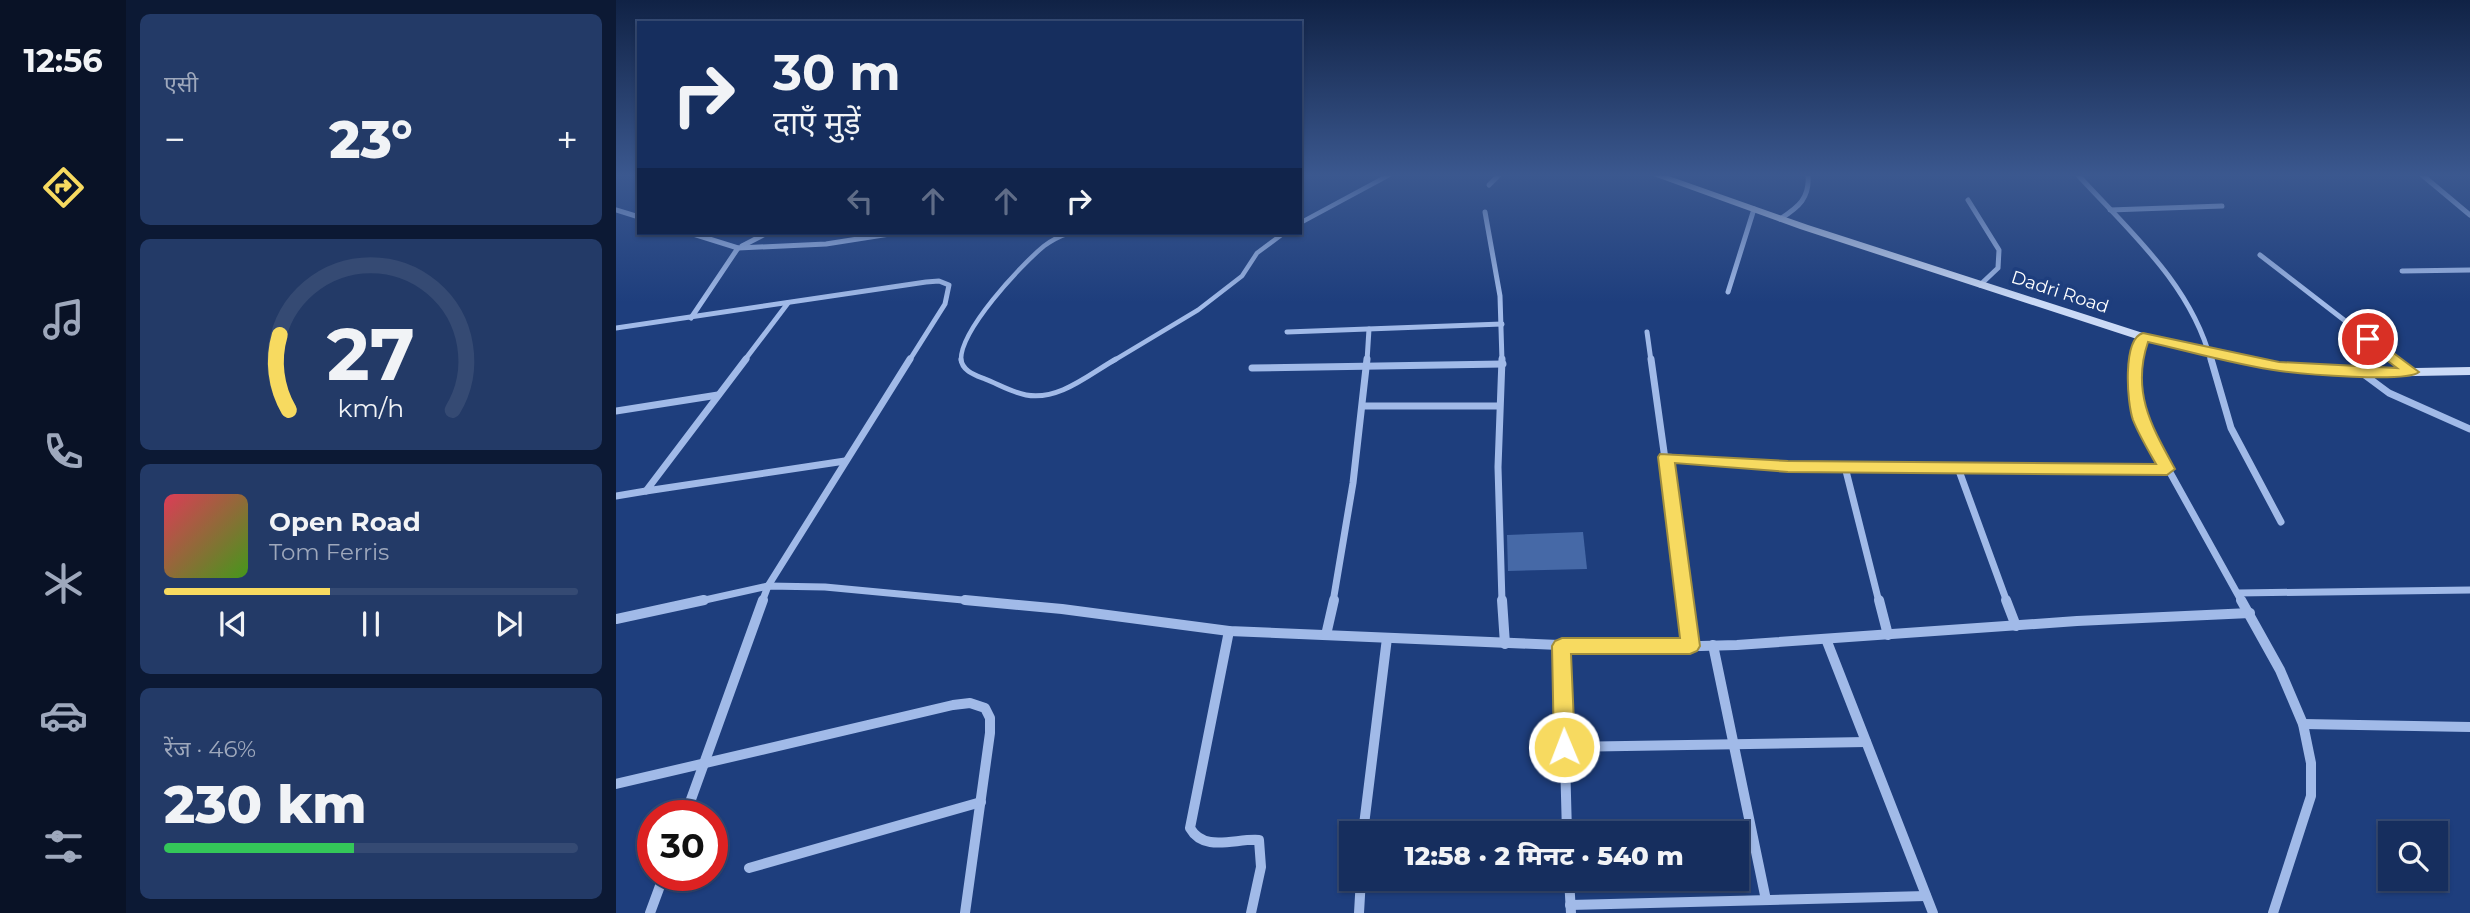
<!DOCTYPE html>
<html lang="hi">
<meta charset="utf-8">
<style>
body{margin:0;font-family:Montserrat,"Noto Sans Devanagari",sans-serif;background:#233a67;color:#f1f3f6;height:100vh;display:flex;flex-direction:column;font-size:26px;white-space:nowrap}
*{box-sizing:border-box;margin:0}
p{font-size:23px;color:#9ea8bc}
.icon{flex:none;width:38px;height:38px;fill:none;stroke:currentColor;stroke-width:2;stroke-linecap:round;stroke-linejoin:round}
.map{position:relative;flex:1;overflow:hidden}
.details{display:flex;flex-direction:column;gap:14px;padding:14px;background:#0c1934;width:490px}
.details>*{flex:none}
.banner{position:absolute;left:21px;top:21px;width:665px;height:214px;border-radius:0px;box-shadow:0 2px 5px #0004,0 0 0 2px #354a73;background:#162e5e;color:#f1f3f6;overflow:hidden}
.buttons{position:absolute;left:1762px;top:821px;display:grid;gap:14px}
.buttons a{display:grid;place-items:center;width:70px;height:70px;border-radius:0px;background:#162e5e;box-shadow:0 2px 5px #0004,0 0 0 2px #354a73;font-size:35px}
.speed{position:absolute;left:21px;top:800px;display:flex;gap:14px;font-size:35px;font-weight:700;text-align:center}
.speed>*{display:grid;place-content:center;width:91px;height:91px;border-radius:50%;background:#162e5e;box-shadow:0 2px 5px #0004,0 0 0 2px #354a73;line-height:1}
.speed .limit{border:10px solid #d22;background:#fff;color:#111}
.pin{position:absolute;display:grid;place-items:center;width:60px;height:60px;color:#fff;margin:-30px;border:4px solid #fff;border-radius:50%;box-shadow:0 2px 7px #0007}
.me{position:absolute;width:77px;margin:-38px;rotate:359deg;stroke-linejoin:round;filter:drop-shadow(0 0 5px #0008)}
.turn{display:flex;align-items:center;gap:24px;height:147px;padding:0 21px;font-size:32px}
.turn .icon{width:91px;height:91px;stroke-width:2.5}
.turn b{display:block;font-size:49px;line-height:60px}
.lanes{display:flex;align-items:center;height:66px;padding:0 21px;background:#0003;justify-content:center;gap:35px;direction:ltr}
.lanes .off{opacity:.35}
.big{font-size:52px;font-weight:800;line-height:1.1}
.details .widget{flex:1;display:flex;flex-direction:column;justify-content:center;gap:10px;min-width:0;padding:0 24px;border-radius:10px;background:#233a67}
.details .dial{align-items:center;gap:0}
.dial svg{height:182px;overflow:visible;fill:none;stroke:#354a73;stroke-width:7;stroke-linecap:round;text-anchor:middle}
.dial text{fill:#f1f3f6;stroke:none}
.song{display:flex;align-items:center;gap:21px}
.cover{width:84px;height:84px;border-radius:10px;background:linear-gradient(135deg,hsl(350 70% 55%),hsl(100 70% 35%))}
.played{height:7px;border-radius:4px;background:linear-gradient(90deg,#f7da60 40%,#354a73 40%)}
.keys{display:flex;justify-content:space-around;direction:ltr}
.heat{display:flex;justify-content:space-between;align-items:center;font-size:38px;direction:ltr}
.charge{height:10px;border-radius:5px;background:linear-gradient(90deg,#34c759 46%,#354a73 0)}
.trip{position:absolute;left:723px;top:821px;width:410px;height:70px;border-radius:0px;background:#162e5e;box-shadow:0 2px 5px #0004,0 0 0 2px #354a73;font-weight:800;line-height:70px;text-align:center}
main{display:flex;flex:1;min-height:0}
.menu{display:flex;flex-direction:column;width:126px;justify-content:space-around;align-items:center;background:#091226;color:#9ea8bc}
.menu .icon{width:49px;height:49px}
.menu .on{color:#f7da60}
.menu b{font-size:32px;color:#f1f3f6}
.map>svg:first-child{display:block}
</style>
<main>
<nav class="menu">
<b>12:56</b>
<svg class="icon on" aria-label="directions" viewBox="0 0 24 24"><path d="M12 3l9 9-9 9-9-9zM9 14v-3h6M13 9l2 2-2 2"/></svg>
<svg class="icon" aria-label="music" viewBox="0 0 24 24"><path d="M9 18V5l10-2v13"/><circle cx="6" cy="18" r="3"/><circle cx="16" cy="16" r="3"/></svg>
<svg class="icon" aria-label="phone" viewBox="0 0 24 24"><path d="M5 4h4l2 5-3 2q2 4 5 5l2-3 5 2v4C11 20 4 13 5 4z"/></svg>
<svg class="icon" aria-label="climate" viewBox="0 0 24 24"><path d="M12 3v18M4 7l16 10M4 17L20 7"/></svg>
<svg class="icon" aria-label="car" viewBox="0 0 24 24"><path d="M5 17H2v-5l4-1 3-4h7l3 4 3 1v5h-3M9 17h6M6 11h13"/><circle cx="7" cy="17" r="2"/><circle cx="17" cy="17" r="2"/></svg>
<svg class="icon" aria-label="filters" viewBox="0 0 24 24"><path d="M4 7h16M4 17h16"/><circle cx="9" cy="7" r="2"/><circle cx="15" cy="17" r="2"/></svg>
</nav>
<section class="details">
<div class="widget"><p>एसी</p>
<div class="heat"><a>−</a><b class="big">23°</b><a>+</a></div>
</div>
<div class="widget dial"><svg viewBox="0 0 100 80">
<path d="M14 69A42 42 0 1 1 86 69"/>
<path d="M14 69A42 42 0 0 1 10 36" stroke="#f7da60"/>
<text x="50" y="56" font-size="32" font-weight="700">27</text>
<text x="50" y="72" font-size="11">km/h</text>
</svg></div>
<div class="widget">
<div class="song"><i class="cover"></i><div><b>Open Road</b><p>Tom Ferris</p></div></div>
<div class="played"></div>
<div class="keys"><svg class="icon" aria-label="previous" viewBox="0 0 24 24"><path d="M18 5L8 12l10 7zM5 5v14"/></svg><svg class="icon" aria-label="pause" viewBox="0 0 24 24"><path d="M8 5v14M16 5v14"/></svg><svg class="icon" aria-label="next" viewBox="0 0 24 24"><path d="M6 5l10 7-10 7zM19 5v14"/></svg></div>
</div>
<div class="widget"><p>रेंज · 46%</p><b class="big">230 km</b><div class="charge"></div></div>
</section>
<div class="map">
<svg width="1854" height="913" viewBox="0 0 1854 913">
<rect width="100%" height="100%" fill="#1e3e7d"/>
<!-- building -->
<path fill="#4669a7" d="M 967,532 L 971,569 L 892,571 L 891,535 Z"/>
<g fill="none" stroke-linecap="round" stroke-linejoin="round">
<!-- service-far1 -->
<g stroke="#a1bae8" stroke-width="4.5">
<path d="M 684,223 L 775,174"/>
<path d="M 345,361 C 343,331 405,265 428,246 C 436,240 444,236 453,233"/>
<path d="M 497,361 L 582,310 L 626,276 L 641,253 L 668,233"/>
</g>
<!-- service -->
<path stroke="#a1bae8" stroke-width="5" d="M 345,359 C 346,371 359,375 369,379 C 382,384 395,392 410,395 C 443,401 472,375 500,359"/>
<!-- minor-far2 -->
<g stroke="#a1bae8" stroke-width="5">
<path d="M 1461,174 C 1513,231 1575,284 1595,361"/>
<path d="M 1805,174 L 1854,215"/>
<path d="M 873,185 L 884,174"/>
<path d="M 1352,200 L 1383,250 L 1382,268 L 1364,285"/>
<path d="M 0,210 L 23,217"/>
<path d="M 1494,210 L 1606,206"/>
<path d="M 869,212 L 884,296 L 886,361"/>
<path d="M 1164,219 C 1183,207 1194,198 1192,174"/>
<path d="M 74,233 L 122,248 L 75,318"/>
<path d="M 126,246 L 151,233"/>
<path d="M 122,248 L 210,244 L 280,233"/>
<path d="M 1644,255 L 1781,361"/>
<path d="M 1786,271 L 1854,270"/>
<path d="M 1112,292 L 1138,209"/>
<path d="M 0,328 L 310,282 L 323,281 L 333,285 L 329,304 L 293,361"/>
<path d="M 671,332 L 886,324"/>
<path d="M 1031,332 L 1035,361"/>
<path d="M 128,361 L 172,303"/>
<path d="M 751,361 L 753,329"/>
<path d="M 1521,361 L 1527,337"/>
</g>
<!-- minor-far1 -->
<g stroke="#a1bae8" stroke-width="7">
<path d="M 130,359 L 30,491 L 229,461"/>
<path d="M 886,359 L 882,467 L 886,602"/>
<path d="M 1035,359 L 1069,602"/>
<path d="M 1521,359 L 1519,390 L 1526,422 L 1626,602"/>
<path d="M 1595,359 L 1615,428 L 1665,522"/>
<path d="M 1778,359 L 1795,372"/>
<path d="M 636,368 L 887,364"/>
<path d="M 1746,373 L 1773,393 L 1854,429"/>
<path d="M 747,406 L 883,406"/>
<path d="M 0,411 L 102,395"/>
<path d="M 1050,457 L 1172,466 L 1551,469"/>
<path d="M 1229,467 L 1263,602"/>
<path d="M 1342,468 L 1391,602"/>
<path d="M 0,496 L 30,491"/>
<path d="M 1622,593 L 1854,590"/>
<path d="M 80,602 L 152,586 L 209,587 L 368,602"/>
<path d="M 146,602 L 152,586 L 294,359"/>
<path d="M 717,602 L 737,483 L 751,359"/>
</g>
<!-- minor -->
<g stroke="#a1bae8" stroke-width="10">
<path d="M 349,600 L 446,609 L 613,631 L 1013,648 L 1121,645 L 1461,621 L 1634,613"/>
<path d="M 886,600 L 889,644"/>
<path d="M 1069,600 L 1075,646"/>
<path d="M 1263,600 L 1272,635"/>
<path d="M 1390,600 L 1400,626"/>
<path d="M 1625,600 L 1664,670 L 1687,724 L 1695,763 L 1695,796 L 1657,913"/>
<path d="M 0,619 L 88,600"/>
<path d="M 613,631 L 574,828 C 588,853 620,838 643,840 L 645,867 L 635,913"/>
<path d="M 710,635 L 718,600"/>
<path d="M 1210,639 L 1317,913"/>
<path d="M 1097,645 L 1150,900"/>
<path d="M 946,646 L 951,833"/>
<path d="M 1687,724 L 1854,727"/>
<path d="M 948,747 L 1250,742"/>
<path d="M 0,784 L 337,705 L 354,703 L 369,708 L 374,718 L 374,733 L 349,913"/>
<path d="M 69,816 L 147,600"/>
<path d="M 747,833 L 771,638"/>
<path d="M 133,868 L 365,802"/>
<path d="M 953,878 L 955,913"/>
<path d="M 954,905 L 1310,896"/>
<path d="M 34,913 L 48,875"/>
<path d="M 743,913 L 745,878"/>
</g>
<!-- secondary -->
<path fill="#cbdaf6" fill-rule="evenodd" d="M 1032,174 L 1047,174 L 1192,225 L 1530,334 L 1663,363 L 1746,369 L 1854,367 L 1854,375 L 1746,377 L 1663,371 L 1527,341 L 1184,229 Z"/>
</g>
<!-- sky -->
<linearGradient id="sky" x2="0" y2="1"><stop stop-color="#102245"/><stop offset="0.58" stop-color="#3b588f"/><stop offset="1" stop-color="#3b588f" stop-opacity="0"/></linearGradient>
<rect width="1854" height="302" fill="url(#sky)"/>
<!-- route -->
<path fill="#f7da60" stroke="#a18e3e" stroke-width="2" d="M 1527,333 L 1663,362 L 1781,368 L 1747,342 L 1747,336 L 1752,334 L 1803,372 C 1791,383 1685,374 1664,371 C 1620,365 1576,352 1532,342 C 1515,392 1536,427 1559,469 L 1551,475 L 1172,472 L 1059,463 L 1084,646 L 1081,651 L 1074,654 L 955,654 L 959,747 L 956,753 L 948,756 L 941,753 L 938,747 L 936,646 L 939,641 L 946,638 L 1064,638 L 1042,457 L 1044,454 L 1172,461 L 1540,464 C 1532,450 1523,435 1517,420 C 1511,403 1506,339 1527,333 Z"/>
<g text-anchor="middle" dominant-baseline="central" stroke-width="7" stroke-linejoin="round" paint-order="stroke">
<!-- street labels -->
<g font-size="18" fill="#fff" stroke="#1e3e7d">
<text transform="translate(1444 292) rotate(18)">Dadri Road</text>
</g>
</g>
</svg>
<div class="buttons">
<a><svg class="icon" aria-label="search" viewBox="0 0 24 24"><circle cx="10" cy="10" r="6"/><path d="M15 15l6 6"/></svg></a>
</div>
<div class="speed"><div class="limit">30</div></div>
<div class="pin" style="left:1752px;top:339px;background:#d93025"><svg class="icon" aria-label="arrive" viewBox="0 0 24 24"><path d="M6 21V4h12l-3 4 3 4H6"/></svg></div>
<svg class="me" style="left:948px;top:747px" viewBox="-20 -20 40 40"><circle r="17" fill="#f7da60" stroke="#fff" stroke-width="3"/><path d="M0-11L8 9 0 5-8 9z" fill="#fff"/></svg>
<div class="trip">12:58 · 2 मिनट · 540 m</div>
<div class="banner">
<div class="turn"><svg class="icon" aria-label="right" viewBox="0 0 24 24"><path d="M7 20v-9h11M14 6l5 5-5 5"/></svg><div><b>30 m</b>दाएँ मुड़ें</div></div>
<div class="lanes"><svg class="icon off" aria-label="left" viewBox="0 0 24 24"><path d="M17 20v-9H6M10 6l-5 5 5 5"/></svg><svg class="icon off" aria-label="ahead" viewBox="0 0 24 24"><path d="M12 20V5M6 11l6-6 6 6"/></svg><svg class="icon off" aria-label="ahead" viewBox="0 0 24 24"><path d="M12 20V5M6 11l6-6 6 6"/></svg><svg class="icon" aria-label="right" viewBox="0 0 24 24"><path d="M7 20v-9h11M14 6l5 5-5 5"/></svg></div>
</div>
</div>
</main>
